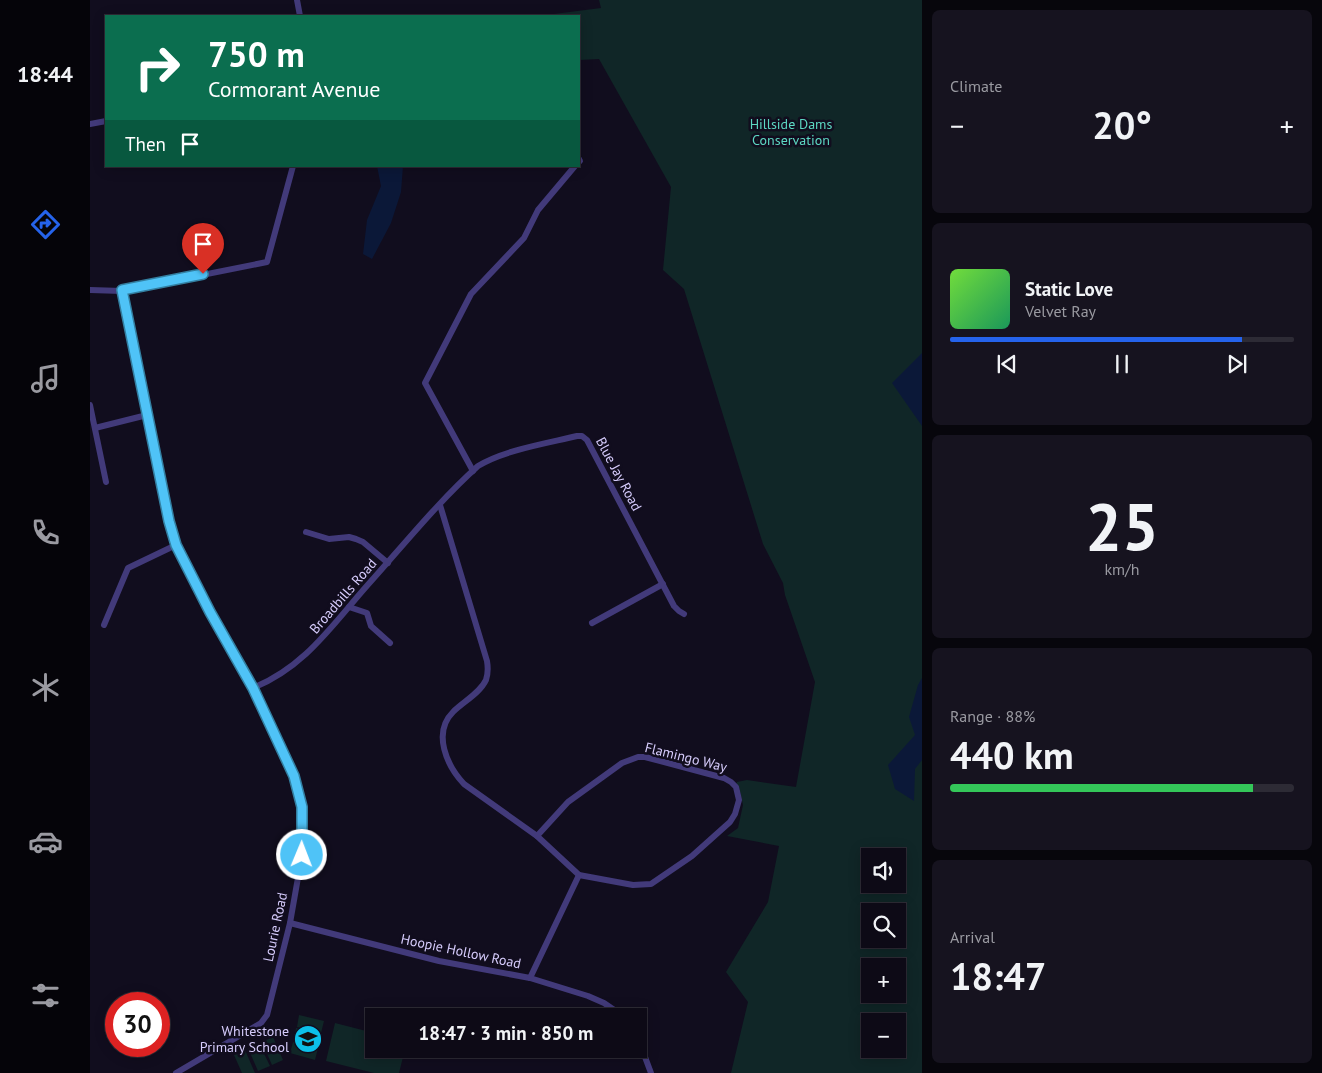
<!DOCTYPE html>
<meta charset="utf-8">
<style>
body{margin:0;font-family:"PT Sans",sans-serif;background:#16131f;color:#f1f3f6;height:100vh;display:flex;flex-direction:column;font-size:19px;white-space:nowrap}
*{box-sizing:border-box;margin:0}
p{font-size:16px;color:#9a9aa1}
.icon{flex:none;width:28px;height:28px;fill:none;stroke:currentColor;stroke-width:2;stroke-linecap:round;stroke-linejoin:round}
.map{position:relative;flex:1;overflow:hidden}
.panel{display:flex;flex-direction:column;gap:10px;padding:10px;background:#07060c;width:400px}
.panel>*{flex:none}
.guide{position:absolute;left:15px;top:15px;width:475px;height:152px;border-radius:0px;box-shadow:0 2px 12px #0003,0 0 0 1px #2d2b35;background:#0b6e4f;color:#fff;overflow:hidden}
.fabs{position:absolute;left:771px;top:848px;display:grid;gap:10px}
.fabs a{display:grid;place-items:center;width:45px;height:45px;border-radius:0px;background:#0d0a16;box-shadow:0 2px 12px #0003,0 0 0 1px #2d2b35;font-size:25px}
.speed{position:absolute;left:15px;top:992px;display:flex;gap:10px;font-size:25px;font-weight:700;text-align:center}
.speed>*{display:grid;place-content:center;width:65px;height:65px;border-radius:50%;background:#0d0a16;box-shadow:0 2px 12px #0003,0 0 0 1px #2d2b35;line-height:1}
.speed .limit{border:8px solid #d22;background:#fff;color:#111}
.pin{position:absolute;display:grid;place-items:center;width:42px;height:42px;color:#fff;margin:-51px -21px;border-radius:50% 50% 50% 0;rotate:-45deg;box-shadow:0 0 5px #0007}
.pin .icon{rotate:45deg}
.me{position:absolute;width:55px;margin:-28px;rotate:1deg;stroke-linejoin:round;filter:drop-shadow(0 0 4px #0008)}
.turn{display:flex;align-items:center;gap:18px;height:105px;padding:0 20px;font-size:22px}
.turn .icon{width:65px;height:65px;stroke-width:2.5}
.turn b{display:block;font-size:35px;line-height:42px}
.then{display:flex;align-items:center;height:48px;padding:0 20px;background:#0003;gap:10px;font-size:19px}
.big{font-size:38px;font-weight:800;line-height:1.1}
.panel .card{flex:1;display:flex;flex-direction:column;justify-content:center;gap:8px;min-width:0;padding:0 18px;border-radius:8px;background:#16131f}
.panel .dial{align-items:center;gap:0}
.dial b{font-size:65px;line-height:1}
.song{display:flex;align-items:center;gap:15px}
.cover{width:60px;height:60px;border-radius:8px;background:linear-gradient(135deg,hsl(100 70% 55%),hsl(150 70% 35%))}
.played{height:5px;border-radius:2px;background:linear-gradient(90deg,#2563eb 85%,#2d2b35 85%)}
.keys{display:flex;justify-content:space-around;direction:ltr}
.heat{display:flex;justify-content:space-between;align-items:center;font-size:28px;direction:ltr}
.charge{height:8px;border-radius:4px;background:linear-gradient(90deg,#34c759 88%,#2d2b35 0)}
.trip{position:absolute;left:275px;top:1008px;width:282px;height:50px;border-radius:0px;background:#0d0a16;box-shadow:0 2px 12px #0003,0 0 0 1px #2d2b35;font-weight:800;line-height:50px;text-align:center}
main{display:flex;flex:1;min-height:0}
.menu{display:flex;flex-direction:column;width:90px;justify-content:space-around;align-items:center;background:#050409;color:#9a9aa1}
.menu .icon{width:35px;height:35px}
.menu .selected{color:#2563eb}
.menu b{font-size:22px;color:#f1f3f6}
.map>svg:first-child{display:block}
</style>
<main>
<nav class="menu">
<b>18:44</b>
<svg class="icon selected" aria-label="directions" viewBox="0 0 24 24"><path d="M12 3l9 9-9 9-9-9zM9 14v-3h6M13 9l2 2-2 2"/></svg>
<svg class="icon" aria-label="music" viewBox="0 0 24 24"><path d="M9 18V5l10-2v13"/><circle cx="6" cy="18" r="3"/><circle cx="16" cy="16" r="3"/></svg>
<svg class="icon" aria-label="phone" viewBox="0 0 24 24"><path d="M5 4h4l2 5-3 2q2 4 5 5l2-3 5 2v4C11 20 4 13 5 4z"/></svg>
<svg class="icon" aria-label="climate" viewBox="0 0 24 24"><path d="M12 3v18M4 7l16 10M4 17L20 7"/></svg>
<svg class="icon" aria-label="car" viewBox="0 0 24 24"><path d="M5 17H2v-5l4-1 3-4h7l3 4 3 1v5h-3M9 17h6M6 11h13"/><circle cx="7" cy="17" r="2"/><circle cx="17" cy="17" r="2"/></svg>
<svg class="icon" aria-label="filters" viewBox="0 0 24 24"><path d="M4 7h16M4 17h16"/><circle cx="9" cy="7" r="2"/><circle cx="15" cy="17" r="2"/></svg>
</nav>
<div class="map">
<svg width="832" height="1073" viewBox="0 0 832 1073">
<rect width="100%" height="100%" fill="#110d1e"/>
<!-- green -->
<g fill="#102627" fill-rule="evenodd">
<path d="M 509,0 L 832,0 L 832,1073 L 641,1073 L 658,1002 L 636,972 L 678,902 L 689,846 L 637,836 L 648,828 L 653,805 L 649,787 L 646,785 L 647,782 L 657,780 L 706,787 L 725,682 L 695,595 L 693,583 L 673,544 L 594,289 L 573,270 L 581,187 L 509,59 L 489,60 L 489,16 L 465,16 L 464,14 L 511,8 ZM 780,856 L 808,856 L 808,884 L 780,884 ZM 780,911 L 808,911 L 808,939 L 780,939 ZM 780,966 L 808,966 L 808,994 L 780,994 ZM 780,1021 L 808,1021 L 808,1049 L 780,1049 Z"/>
<path d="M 209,1015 L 234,1021 L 231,1033 L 207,1027 Z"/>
<path d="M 245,1023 L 284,1033 L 284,1049 L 315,1049 L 309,1073 L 284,1073 L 236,1061 Z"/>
<path d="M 206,1028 L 231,1034 L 228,1046 L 204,1040 Z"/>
<path d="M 183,1037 L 193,1060 L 182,1065 L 172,1042 Z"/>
<path d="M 203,1042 L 228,1048 L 225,1060 L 200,1053 Z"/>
<path d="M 169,1043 L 180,1066 L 168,1071 L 158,1048 Z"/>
<path d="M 155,1050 L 165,1073 L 152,1073 L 144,1055 Z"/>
</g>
<!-- water -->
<g fill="#0b1838">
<path d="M 287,166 L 313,166 L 311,192 L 301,223 L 282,259 L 273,254 L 277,220 L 291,186 Z"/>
<path d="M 832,353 L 832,426 L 802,383 Z"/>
<path d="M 832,678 L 832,760 L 825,769 L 824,801 L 805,789 L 798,765 L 825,735 L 819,717 L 828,685 Z"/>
</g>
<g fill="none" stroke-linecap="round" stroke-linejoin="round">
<!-- minor -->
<g stroke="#423a7a" stroke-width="6">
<path d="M 207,0 L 210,16"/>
<path d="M 0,124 L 16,121"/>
<path d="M 489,159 L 490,161 L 489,162"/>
<path d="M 0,290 L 32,291 L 177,262 L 203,166"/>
<path d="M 32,291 L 79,521 L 86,545 L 120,612 L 163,688 L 204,777 L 209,795 L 213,822 L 212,855 L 200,923 L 177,1015 L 171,1023 L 86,1073"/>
<path d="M 0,405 L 16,482"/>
<path d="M 5,428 L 57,415"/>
<path d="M 383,471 L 335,383 L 381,294 L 434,238 L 448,210 L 485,166"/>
<path d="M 350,505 L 397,661 C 398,667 398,674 396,680 C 390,693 373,702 363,712 C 342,733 357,766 374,784 L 447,836"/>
<path d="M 216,532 L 239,539 L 259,537 L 266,539 L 273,542 L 298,563"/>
<path d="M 259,607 L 277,613 L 281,626 L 300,643"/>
<path d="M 502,623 L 573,584"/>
<path d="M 14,625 L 38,568 L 86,545"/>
<path d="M 163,688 C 214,667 240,628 275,588 C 312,547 347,503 388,466 C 414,450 458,443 487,436 L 492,436 L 497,440 L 584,606 L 589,611 L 594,614"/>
<path d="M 548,757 L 555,757 L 634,778 L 641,782 L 646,787 L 649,800 L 645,814 L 640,822 L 602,856 L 561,884 L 543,885 L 489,875 L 447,836 L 478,802 L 532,763 Z"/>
<path d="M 200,923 L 349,961 L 440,978 L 498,996 L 514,1003 L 533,1016"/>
<path d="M 440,978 L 489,875"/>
<path d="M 549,1041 L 561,1073"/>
</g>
</g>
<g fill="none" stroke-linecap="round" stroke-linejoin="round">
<defs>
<path id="route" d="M 113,274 L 32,290 L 79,521 L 86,545 L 120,612 L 163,688 L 204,776 L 212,807 L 212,855"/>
</defs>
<!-- route casing -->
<use href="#route" stroke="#337fa1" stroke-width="12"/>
<!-- route -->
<use href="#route" stroke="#4fc3f7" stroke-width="9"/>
</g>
<!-- icons -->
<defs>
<symbol id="school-disc" viewBox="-11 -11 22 22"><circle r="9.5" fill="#0cc0e9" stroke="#110d1e"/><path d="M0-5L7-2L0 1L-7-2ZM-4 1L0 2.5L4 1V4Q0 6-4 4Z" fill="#111"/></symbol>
</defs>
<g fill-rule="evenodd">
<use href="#school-disc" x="202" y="1023" width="32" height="32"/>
</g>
<g text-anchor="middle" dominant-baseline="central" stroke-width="5" stroke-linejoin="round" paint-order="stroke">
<!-- park labels -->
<g font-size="14" fill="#5dd8c3" stroke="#110d1e">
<text x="701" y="124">Hillside Dams<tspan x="701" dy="16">Conservation</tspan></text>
</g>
<!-- street labels -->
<g font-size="14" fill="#d6ccfc" stroke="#110d1e">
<text transform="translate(529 474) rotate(62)">Blue Jay Road</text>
<text transform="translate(253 596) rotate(-49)">Broadbills Road</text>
<text transform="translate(596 757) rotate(14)">Flamingo Way</text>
<text transform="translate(185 927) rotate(-78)">Lourie Road</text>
<text transform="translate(371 951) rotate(12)">Hoopie Hollow Road</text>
</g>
<!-- poi labels -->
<g font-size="14" fill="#d6ccfc" stroke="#110d1e" text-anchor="end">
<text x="199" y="1031">Whitestone<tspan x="199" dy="16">Primary School</tspan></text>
</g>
</g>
</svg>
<div class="fabs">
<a><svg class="icon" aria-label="sound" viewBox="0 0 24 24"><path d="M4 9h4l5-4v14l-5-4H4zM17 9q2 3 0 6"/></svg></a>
<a><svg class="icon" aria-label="search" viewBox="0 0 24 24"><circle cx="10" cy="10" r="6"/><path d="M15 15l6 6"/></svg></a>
<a>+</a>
<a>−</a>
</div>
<div class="speed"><div class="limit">30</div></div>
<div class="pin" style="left:113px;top:274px;background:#d93025"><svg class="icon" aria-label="arrive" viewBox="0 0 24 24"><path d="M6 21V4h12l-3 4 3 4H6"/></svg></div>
<svg class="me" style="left:212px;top:855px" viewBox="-20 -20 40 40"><circle r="17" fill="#4fc3f7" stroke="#fff" stroke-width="3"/><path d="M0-11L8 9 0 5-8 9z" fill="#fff"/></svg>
<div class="trip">18:47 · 3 min · 850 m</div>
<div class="guide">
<div class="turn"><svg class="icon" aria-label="right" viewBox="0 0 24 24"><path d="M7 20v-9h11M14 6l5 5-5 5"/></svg><div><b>750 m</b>Cormorant Avenue</div></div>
<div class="then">Then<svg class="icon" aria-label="arrive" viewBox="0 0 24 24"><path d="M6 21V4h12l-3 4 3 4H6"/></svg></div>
</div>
</div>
<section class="panel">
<div class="card"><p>Climate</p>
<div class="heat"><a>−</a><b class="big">20°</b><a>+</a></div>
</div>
<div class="card">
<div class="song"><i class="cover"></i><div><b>Static Love</b><p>Velvet Ray</p></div></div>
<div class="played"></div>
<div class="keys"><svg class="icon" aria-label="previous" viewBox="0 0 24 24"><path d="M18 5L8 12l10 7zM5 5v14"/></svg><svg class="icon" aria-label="pause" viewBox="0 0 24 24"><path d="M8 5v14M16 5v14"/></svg><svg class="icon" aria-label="next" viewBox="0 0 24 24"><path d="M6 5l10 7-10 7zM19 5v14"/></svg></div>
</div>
<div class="card dial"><b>25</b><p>km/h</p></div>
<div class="card"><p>Range · 88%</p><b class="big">440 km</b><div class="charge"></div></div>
<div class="card"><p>Arrival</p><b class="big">18:47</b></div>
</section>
</main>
